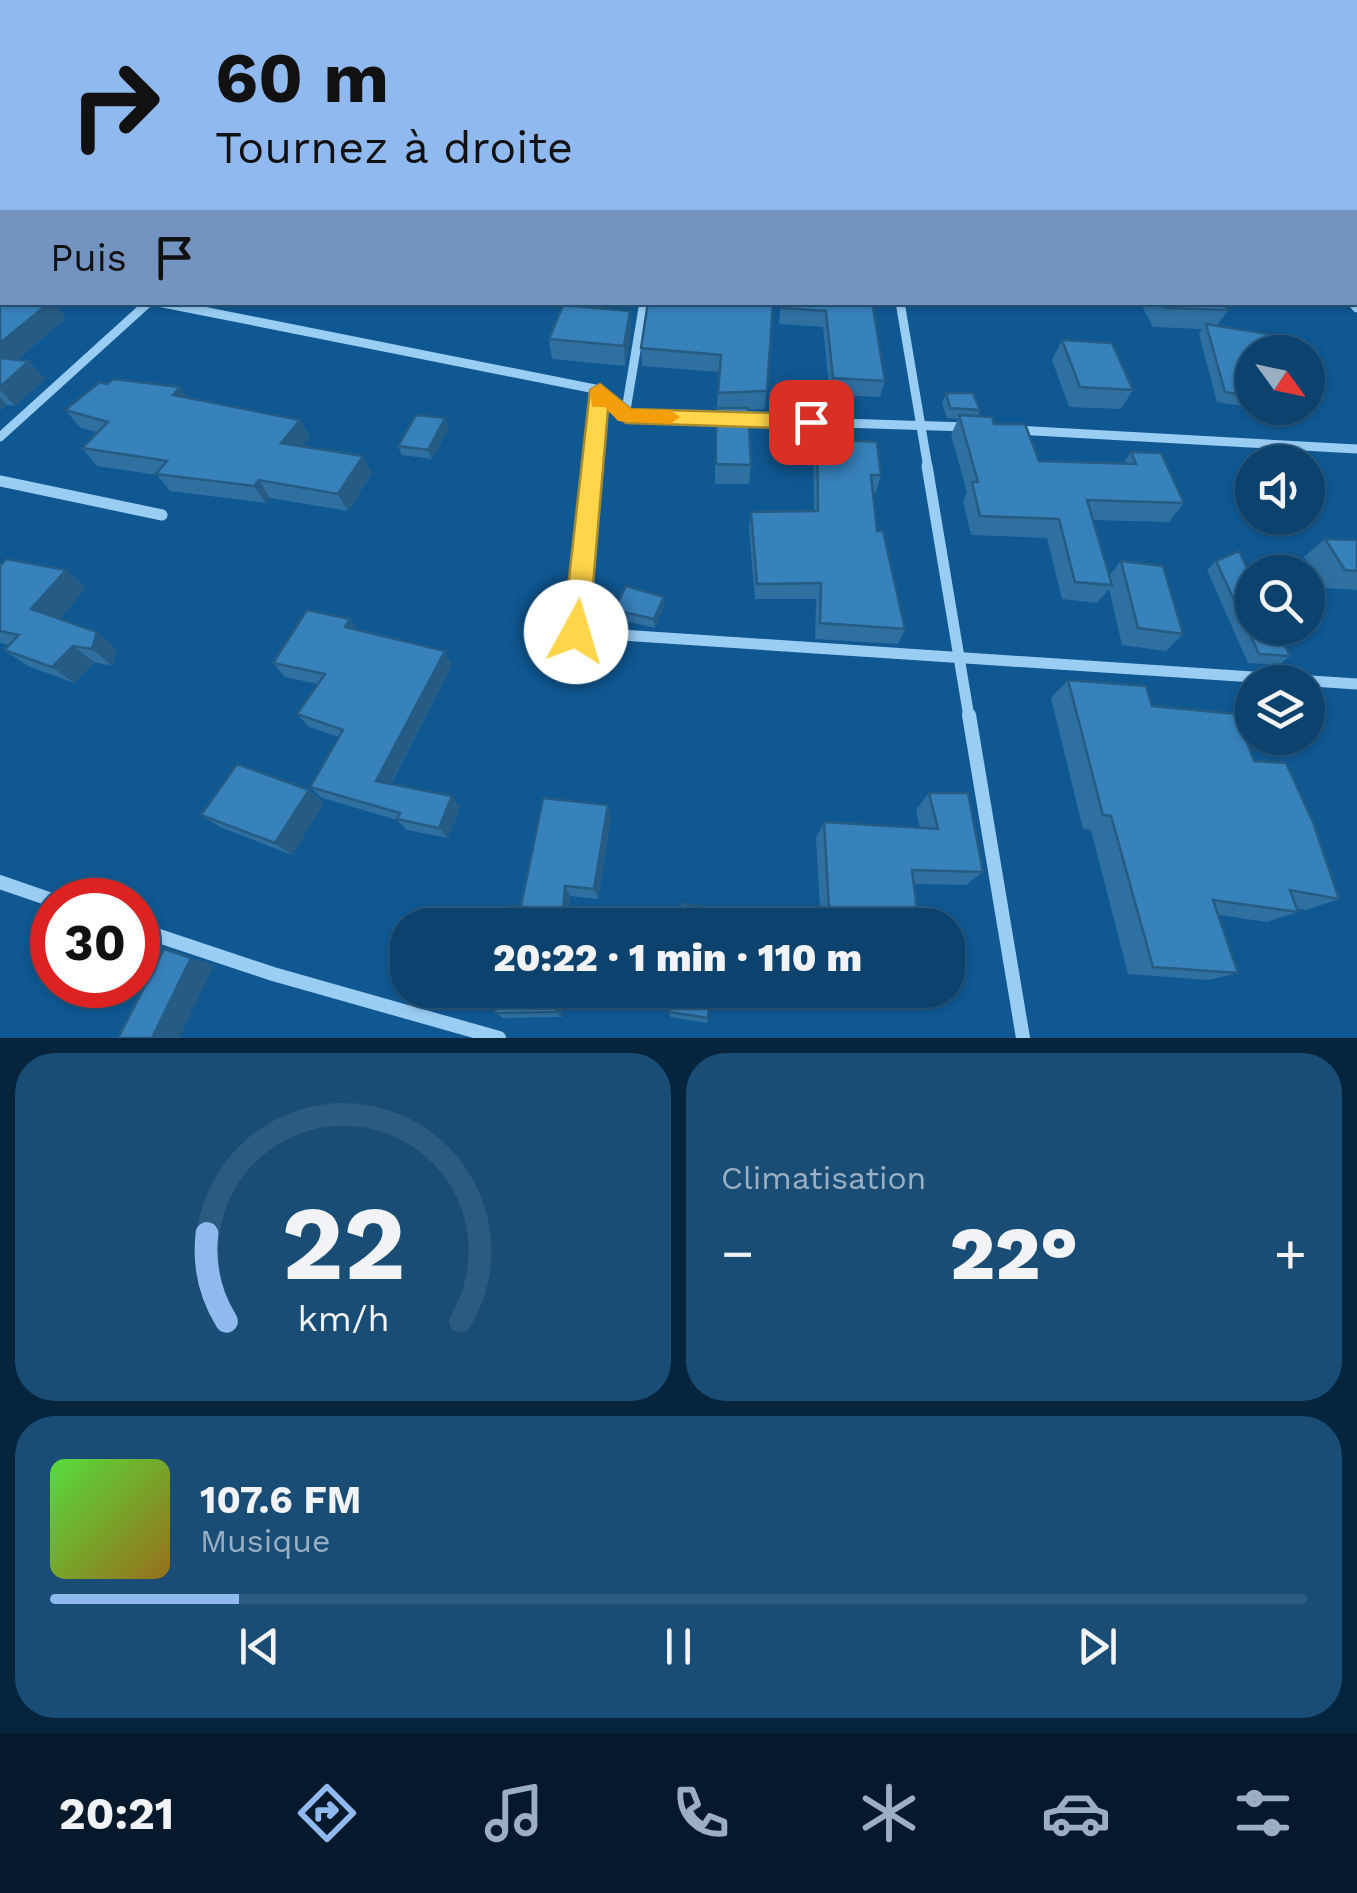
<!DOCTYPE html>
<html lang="fr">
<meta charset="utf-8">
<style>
body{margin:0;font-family:"Work Sans",sans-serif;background:#194d76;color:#f1f3f6;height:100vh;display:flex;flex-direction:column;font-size:38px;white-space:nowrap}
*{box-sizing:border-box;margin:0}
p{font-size:32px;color:#9ab0c2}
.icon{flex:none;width:55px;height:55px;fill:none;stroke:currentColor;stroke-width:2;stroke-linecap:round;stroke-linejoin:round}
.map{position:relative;height:1038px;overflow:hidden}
.side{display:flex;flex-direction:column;gap:15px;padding:15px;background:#06243c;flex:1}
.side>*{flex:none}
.top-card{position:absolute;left:0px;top:0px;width:1358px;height:305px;box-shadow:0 2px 8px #0004,0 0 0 2px #2b5b81;background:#90b9f0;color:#111;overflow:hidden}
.needle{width:65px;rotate:123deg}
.buttons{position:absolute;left:1235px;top:335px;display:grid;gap:20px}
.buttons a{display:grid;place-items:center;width:90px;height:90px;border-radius:50%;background:#0b426e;box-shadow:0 2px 8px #0004,0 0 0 2px #2b5b81;font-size:50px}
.speed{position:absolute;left:30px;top:878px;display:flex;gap:20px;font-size:50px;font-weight:700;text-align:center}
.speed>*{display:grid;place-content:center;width:130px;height:130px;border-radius:50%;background:#0b426e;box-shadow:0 2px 8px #0004,0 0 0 2px #2b5b81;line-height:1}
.speed .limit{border:15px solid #d22;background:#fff;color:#111}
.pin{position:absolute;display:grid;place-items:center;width:85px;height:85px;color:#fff;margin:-42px;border-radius:20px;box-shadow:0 5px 15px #0006}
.me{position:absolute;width:110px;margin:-55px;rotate:6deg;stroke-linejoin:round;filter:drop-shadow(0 0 8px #0008)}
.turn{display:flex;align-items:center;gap:35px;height:210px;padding:0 50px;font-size:45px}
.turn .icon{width:130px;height:130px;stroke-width:2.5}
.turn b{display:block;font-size:70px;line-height:85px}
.then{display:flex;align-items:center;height:95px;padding:0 50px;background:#0003;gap:20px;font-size:38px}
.big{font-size:75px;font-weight:800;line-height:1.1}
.side .card{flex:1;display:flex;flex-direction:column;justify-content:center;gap:15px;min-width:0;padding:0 35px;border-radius:40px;background:#194d76}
.side .dial{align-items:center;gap:0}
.dial svg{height:260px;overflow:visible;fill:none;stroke:#2b5b81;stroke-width:7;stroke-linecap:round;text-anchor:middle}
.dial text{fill:#f1f3f6;stroke:none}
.song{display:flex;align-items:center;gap:30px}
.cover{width:120px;height:120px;border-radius:15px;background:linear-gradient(135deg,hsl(110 70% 55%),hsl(40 70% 35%))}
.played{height:10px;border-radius:5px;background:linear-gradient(90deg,#90b9f0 15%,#2b5b81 15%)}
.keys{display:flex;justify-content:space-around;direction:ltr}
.heat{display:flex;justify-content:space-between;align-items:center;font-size:55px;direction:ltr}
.side .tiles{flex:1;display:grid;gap:15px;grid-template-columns:1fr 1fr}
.card:last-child{grid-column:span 2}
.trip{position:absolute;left:390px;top:908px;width:575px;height:100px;border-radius:40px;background:#0b426e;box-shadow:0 2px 8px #0004,0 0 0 2px #2b5b81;font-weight:800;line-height:100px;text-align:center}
.dock{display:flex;height:160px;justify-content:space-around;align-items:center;background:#041a2c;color:#9ab0c2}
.dock .icon{width:70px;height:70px}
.dock .active{color:#90b9f0}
.dock b{font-size:45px;color:#f1f3f6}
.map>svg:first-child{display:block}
</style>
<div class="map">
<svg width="1357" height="1038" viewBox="0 0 1357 1038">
<rect width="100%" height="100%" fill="#0f5892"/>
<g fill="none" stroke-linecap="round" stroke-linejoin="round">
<!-- street-far2 -->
<g stroke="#9acdf4" stroke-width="9">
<path d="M 158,302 L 600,390 L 625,416 L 967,427"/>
<path d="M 900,302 L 928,468"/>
<path d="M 1352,302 L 1357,308"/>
<path d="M 625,416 L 644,302"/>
<path d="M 1014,430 L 1357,449"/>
<path d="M 0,437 L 149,302"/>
<path d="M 592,468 L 600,390"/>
</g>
<!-- street-far1 -->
<g stroke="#9acdf4" stroke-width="11">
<path d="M 592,466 L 576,632 L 1357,684"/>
<path d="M 927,466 L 969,717"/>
<path d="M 0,481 L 162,515"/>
</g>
<!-- street -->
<g stroke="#9acdf4" stroke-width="14">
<path d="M 969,715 L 1023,1038"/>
<path d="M 0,882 L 52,900"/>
<path d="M 138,929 L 273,974 L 499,1038"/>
</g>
</g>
<!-- wall -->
<g fill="#2f70a1">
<path d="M 1355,125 L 1357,125 L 1357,206 L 1355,203 Z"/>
<path d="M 1355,227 L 1357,227 L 1357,280 L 1355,278 Z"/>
<path d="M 0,294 L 66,318 L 17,360 L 29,361 L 45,379 L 15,406 L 7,405 L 0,411 Z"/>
<path d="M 773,302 L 765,409 L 748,409 L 751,465 L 749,484 L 715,484 L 715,427 L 720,372 L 642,366 L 641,348 Z"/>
<path d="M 781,302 L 872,302 L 885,381 L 880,397 L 830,395 L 823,327 L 779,324 Z"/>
<path d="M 1140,302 L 1223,302 L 1228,310 L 1217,326 L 1252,352 L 1252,408 L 1262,408 L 1260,409 L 1217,402 L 1199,334 L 1202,329 L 1153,327 Z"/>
<path d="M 630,311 L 631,331 L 625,366 L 552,359 L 549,339 Z"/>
<path d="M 1062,340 L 1133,390 L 1121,409 L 1069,407 L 1052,360 Z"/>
<path d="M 107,384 L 180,387 L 187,398 L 300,420 L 310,437 L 302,446 L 372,473 L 348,511 L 270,498 L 266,503 L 170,491 L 157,475 L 97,466 L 82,448 L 97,432 L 81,428 L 65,410 Z"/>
<path d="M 946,393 L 980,410 L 978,416 L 994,424 L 1039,461 L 1123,464 L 1131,452 L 1184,503 L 1169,522 L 1093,520 L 1109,576 L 1121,561 L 1183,634 L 1166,651 L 1122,645 L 1109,589 L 1097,603 L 1062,599 L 1047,538 L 971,535 L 963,501 L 967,492 L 951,435 L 958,419 L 947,418 L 942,403 Z"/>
<path d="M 817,413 L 881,475 L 876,492 L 873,492 L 877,531 L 905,629 L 898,644 L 815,639 L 816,599 L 755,599 L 749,528 L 751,512 L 814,511 L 813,430 Z"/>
<path d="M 449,428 L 432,459 L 402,455 L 398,446 Z"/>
<path d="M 1325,539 L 1357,540 L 1357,590 L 1323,588 L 1304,557 Z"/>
<path d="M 1216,561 L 1290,656 L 1279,665 L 1248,663 L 1207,570 Z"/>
<path d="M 0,566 L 66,570 L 86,588 L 59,619 L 117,649 L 112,666 L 94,662 L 74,683 L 28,666 L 4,650 L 9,645 L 0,643 Z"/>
<path d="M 664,606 L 655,628 L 616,619 L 614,610 Z"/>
<path d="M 350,619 L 357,630 L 452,665 L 391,784 L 452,796 L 460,807 L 448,838 L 407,830 L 397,820 L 322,798 L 310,787 L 339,737 L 309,727 L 297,714 L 318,684 L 285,677 L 273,663 Z"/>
<path d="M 1068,680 L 1152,706 L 1254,761 L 1339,899 L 1306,910 L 1296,908 L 1298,912 L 1267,922 L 1219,915 L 1238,973 L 1209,980 L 1128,974 L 1091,830 L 1083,829 L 1051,698 Z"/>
<path d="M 309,790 L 324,803 L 292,855 L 220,827 L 201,815 Z"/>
<path d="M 929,793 L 983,872 L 966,885 L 914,884 L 919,925 L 821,925 L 816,838 L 824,822 L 920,828 L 916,810 Z"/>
<path d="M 608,805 L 611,817 L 598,899 L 570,896 L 568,925 L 505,925 Z"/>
<path d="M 564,990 L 562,1017 L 503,1018 L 495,1013 Z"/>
<path d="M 825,990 L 928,990 L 929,1001 L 914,1008 L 825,1002 Z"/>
<path d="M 669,1012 L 708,1018 L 707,1023 L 670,1017 Z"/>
</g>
<!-- shaded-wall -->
<g fill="#265b83">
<path d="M 2,160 L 2,180 L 0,180 L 0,161 Z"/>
<path d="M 50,302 L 53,302 L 66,318 L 0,374 L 0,343 Z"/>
<path d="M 630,311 L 631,331 L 625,366 L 624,346 Z"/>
<path d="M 29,361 L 45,379 L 15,406 L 0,390 L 0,387 Z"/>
<path d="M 180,387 L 192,404 L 173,395 Z"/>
<path d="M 0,397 L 7,405 L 0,411 Z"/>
<path d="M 445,418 L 449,428 L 432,459 L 428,450 Z"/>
<path d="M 300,420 L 310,437 L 291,460 L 281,443 Z"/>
<path d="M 363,456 L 372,473 L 348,511 L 338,494 Z"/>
<path d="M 259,480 L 270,498 L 266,503 L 254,486 Z"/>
<path d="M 66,570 L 86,588 L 53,627 L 31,609 Z"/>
<path d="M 664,597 L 664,606 L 655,628 L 654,619 Z"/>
<path d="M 350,619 L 359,634 L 345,627 Z"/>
<path d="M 97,632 L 117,649 L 112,666 L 92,649 Z"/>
<path d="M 73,646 L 94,662 L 74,683 L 52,667 Z"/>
<path d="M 445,651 L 452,665 L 386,792 L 376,781 Z"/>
<path d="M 309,790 L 324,803 L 292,855 L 275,843 Z"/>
<path d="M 452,796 L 460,807 L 448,838 L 439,828 Z"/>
<path d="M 608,805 L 611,817 L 598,899 L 594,889 Z"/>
<path d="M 565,886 L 570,896 L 568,925 L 562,925 Z"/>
<path d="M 164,949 L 214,965 L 179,1038 L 152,1038 Z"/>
<path d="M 558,990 L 564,990 L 562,1017 L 556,1012 Z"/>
</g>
<!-- building -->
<g fill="#3782bb" stroke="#265b83" stroke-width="2.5">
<path d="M 0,125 L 2,125 L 2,160 L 0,161 Z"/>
<path d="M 1355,125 L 1357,125 L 1357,182 L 1355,180 Z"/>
<path d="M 1355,227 L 1357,227 L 1357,245 L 1355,243 Z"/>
<path d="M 0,294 L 2,294 L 2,302 L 50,302 L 0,343 Z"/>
<path d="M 648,302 L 773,302 L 767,391 L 718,393 L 721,355 L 641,348 Z"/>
<path d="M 782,302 L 872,302 L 885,381 L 833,378 L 826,311 L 781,308 Z"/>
<path d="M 1162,302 L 1223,302 L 1228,310 L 1165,308 Z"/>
<path d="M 563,305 L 630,311 L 624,346 L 549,339 Z"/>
<path d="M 1206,324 L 1268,334 L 1274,352 L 1252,352 L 1252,397 L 1225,392 Z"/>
<path d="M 1062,340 L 1112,343 L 1133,390 L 1080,387 Z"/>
<path d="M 0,358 L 29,361 L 0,387 Z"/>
<path d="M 113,379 L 180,387 L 173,395 L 300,420 L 281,443 L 363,456 L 338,494 L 259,480 L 254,486 L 156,474 L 167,461 L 82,448 L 108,422 L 65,410 L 100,382 L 107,384 Z"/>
<path d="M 946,393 L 973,393 L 980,410 L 950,408 Z"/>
<path d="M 716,408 L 748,408 L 751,465 L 716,464 Z"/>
<path d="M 817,413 L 838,413 L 843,440 L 877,442 L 881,475 L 871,475 L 877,531 L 883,531 L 905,629 L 820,623 L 821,583 L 757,584 L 751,512 L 818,511 Z"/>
<path d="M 416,415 L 445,418 L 428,450 L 398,446 Z"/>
<path d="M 959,415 L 992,417 L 994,424 L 1025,424 L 1039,461 L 1136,464 L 1131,452 L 1161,453 L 1184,503 L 1087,500 L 1112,585 L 1075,582 L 1059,519 L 980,516 L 972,482 L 978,482 Z"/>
<path d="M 1325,539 L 1357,540 L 1357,571 L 1345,570 Z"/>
<path d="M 1239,551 L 1252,579 L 1252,628 L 1276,628 L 1290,656 L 1259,654 L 1216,561 Z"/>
<path d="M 6,559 L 66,570 L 31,609 L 97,632 L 92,649 L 73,646 L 52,667 L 4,650 L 19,635 L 0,631 L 0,566 Z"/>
<path d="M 1121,561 L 1163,566 L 1183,634 L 1138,628 Z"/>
<path d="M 626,586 L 664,597 L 654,619 L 614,610 Z"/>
<path d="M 307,610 L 350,619 L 345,627 L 445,651 L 376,781 L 452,796 L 439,828 L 397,819 L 400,813 L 310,787 L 343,730 L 297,714 L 325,674 L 273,663 Z"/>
<path d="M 1068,680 L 1146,686 L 1152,706 L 1237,714 L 1254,761 L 1286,763 L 1313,822 L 1339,899 L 1290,890 L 1298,912 L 1213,900 L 1238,973 L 1153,967 L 1111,816 L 1103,815 Z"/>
<path d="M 237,764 L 309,790 L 275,843 L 201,815 Z"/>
<path d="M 929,793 L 968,793 L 983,872 L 912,870 L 919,925 L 830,925 L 824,822 L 938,829 Z"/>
<path d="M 543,798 L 608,805 L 594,889 L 565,886 L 562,925 L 505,925 L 508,906 L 521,906 Z"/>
<path d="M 682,904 L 718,908 L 716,925 L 680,925 Z"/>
<path d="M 164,949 L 191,958 L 152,1038 L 118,1038 Z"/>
<path d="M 498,990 L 558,990 L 556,1012 L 495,1013 Z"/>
<path d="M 672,990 L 710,990 L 708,1018 L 669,1012 Z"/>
<path d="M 834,990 L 928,990 L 929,1001 L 835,995 Z"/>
</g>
<!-- sky -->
<linearGradient id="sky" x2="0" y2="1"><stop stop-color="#083050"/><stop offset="0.46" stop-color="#316a9d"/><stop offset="1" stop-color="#316a9d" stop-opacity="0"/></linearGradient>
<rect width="1357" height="270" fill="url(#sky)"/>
<!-- route -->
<path fill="#ffd54a" stroke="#a68a30" stroke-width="2.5" d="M 600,384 L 631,409 L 811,414 L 821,422 L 811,429 L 626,423 L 608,410 L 589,632 L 585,640 L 576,643 L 567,640 L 563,632 L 590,390 Z"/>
<!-- slow -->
<path fill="#f59e0b" d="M 600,384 L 631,409 L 670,410 L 680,417 L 670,424 L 618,421 L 605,407 L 592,407 L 590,390 Z"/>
</svg>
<div class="buttons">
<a><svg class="needle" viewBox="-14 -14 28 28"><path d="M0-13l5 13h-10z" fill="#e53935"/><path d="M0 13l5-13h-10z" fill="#9ab0c2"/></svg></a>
<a><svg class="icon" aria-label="sound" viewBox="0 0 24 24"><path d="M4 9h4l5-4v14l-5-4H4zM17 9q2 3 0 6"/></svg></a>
<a><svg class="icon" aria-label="search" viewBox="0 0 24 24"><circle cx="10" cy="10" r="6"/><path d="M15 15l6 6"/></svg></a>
<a><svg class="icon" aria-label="layers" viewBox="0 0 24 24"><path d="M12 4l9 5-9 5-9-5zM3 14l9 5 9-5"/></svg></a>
</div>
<div class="speed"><div class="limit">30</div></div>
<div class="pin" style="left:811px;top:422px;background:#d93025"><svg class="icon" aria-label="arrive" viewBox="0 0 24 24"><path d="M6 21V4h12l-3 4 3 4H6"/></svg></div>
<svg class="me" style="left:576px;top:632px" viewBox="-20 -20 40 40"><circle r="19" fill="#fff"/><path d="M0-13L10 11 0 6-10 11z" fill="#ffd54a"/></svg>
<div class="trip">20:22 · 1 min · 110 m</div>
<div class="top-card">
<div class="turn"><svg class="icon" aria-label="right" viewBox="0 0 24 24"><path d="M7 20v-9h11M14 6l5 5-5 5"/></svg><div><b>60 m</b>Tournez à droite</div></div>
<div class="then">Puis<svg class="icon" aria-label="arrive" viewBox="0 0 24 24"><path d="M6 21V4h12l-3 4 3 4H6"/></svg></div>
</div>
</div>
<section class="side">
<div class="tiles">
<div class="card dial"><svg viewBox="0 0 100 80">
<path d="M14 69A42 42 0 1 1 86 69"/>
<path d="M14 69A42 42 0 0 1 8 42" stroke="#90b9f0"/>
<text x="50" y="56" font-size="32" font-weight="700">22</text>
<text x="50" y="72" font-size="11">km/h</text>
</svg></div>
<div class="card"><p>Climatisation</p>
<div class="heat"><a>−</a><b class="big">22°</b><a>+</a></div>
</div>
<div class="card">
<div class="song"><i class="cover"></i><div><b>107.6 FM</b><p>Musique</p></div></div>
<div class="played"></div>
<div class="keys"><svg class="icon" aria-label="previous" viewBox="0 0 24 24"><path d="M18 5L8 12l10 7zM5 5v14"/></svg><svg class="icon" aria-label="pause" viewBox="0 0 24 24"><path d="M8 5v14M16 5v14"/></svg><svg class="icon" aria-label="next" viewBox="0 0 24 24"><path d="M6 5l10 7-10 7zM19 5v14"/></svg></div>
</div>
</div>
</section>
<nav class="dock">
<b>20:21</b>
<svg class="icon active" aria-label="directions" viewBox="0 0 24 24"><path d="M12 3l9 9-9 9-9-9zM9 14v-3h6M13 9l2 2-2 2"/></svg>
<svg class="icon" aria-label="music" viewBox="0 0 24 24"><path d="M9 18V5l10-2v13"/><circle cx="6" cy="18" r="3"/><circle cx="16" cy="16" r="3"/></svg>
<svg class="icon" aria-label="phone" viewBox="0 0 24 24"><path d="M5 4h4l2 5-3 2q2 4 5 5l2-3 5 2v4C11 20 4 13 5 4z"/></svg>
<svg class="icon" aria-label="climate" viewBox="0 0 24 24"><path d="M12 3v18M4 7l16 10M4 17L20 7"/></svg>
<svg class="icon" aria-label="car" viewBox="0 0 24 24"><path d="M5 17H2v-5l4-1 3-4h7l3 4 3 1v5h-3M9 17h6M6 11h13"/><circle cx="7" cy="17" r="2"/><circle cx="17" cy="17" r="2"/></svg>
<svg class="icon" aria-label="filters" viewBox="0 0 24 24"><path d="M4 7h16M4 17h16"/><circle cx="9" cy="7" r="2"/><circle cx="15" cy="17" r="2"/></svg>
</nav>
